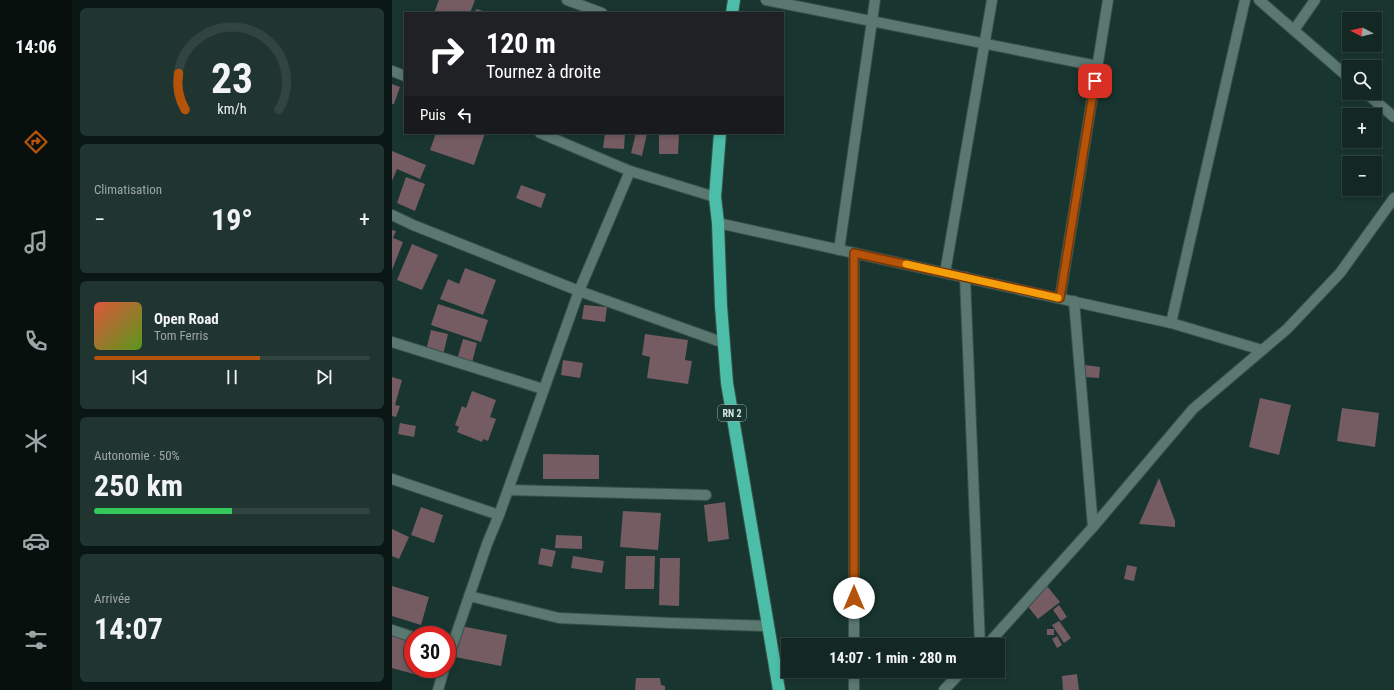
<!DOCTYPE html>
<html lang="fr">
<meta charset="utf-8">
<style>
body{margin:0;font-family:"Roboto Condensed",sans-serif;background:#203430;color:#f1f3f6;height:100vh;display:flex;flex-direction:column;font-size:15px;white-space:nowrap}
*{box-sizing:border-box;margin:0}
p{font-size:13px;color:#9da6a6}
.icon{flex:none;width:22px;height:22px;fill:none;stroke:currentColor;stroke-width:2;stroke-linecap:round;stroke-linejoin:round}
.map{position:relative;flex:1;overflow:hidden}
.side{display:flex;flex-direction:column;gap:8px;padding:8px;background:#0a1613;width:320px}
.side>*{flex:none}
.guide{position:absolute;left:12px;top:12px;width:380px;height:122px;border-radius:0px;box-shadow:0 2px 6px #0003,0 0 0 1px #324441;background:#202124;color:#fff;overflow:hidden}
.needle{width:26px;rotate:277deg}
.tools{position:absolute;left:950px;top:12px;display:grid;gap:8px}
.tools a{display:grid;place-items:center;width:40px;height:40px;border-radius:0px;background:#132823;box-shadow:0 2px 6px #0003,0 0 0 1px #324441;font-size:20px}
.speed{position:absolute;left:12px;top:626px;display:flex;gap:8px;font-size:20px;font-weight:700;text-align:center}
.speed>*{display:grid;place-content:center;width:52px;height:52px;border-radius:50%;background:#132823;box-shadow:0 2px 6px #0003,0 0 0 1px #324441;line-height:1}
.speed .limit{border:6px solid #d22;background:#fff;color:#111}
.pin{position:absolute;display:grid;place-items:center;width:34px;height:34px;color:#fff;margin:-17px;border-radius:8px;box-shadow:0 2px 6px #0006}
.me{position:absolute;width:44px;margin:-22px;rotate:0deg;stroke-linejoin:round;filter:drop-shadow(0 0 3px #0008)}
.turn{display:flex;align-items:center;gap:14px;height:84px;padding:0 16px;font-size:18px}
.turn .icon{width:52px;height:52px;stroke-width:2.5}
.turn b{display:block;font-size:28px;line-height:34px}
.then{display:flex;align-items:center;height:38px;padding:0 16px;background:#0003;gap:8px;font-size:15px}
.big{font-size:30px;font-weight:700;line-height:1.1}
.side .tile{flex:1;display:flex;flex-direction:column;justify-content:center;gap:6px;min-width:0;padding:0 14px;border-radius:6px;background:#203430}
.side .dial{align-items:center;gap:0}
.dial svg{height:104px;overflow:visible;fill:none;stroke:#324441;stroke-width:7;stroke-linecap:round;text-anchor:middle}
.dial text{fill:#f1f3f6;stroke:none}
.song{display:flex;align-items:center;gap:12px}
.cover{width:48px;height:48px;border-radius:6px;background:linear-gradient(135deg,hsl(10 70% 55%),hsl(90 70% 35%))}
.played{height:4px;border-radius:2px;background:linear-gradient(90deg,#b45309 60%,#324441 60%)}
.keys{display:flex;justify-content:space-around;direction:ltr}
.heat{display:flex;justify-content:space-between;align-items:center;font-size:22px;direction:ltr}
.charge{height:6px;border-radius:3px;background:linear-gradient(90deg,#34c759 50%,#324441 0)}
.trip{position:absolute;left:389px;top:638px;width:224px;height:40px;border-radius:0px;background:#132823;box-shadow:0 2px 6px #0003,0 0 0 1px #324441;font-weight:700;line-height:40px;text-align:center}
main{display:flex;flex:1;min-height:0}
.tab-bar{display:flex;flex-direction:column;width:72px;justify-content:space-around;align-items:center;background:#08100e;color:#9da6a6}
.tab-bar .icon{width:28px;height:28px}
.tab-bar .active{color:#b45309}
.tab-bar b{font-size:18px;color:#f1f3f6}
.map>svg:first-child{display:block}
</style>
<main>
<nav class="tab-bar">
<b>14:06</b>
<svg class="icon active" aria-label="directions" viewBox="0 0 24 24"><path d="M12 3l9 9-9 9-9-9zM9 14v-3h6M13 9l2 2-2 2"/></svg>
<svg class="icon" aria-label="music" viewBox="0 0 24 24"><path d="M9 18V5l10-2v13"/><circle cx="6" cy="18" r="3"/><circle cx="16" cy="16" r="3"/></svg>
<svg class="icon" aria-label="phone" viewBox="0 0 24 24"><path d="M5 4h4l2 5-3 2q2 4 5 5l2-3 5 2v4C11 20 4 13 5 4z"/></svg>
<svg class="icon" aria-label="climate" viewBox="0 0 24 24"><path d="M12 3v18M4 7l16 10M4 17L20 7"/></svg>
<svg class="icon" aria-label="car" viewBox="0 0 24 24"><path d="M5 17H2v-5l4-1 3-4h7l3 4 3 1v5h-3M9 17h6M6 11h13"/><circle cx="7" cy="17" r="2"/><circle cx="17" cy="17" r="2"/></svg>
<svg class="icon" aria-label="filters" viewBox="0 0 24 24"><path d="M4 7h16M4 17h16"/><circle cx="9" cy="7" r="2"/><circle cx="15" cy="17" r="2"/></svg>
</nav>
<section class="side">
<div class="tile dial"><svg viewBox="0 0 100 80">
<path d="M14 69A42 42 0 1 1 86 69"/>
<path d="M14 69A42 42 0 0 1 9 41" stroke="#b45309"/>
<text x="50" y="56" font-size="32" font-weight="700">23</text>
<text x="50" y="72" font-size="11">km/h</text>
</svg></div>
<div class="tile"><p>Climatisation</p>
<div class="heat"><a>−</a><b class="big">19°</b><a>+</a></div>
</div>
<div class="tile">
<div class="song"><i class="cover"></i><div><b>Open Road</b><p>Tom Ferris</p></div></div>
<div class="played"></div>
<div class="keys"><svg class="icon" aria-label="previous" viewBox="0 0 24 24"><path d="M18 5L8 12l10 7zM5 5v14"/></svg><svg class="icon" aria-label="pause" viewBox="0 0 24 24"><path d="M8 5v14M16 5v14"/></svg><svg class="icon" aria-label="next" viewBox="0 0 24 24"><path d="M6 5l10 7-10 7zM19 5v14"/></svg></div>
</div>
<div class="tile"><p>Autonomie · 50%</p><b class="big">250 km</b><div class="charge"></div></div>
<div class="tile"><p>Arrivée</p><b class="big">14:07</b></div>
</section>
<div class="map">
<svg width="1002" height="690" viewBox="0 0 1002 690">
<rect width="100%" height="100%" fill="#19352f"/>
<!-- building -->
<g fill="#755b62">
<path d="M 47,0 L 83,0 L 78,13 L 42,13 Z"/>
<path d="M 84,9 L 98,13 L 83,13 Z"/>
<path d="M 0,84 L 8,87 L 2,104 L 0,104 Z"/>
<path d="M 44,133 L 93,133 L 82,165 L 38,150 Z"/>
<path d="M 213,133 L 233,133 L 232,149 L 211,148 Z"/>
<path d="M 244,133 L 255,133 L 250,156 L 239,153 Z"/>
<path d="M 267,133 L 287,133 L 286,154 L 267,154 Z"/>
<path d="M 0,151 L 34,165 L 28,179 L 5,169 L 0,181 Z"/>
<path d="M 14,177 L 33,184 L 23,211 L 5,203 Z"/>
<path d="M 129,185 L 154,194 L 149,208 L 124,198 Z"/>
<path d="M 0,230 L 4,231 L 1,238 L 11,242 L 0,270 Z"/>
<path d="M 20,244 L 46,255 L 30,290 L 5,280 Z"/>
<path d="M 73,268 L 104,280 L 91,315 L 48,299 L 56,279 L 67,284 Z"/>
<path d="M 46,304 L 96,320 L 89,342 L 39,325 Z"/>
<path d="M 192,305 L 215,307 L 213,322 L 190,319 Z"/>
<path d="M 39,330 L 56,334 L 51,355 L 34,351 Z"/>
<path d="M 253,334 L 296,340 L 293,360 L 300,361 L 296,384 L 255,378 L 258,357 L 250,355 Z"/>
<path d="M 71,339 L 85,343 L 80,363 L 65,360 Z"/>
<path d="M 171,360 L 191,363 L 188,378 L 169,375 Z"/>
<path d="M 693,365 L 708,367 L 707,378 L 692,377 Z"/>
<path d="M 0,377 L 10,380 L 3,405 L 8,406 L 4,417 L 0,416 Z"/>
<path d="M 80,391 L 104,400 L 98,417 L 104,419 L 96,441 L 91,439 L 90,442 L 65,432 L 67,427 L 63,425 L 70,406 L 74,408 Z"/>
<path d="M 868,398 L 899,405 L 887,455 L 857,447 Z"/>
<path d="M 950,408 L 987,413 L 983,447 L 945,441 Z"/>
<path d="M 8,423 L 24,426 L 22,437 L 6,434 Z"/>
<path d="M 151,454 L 207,455 L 207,479 L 151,479 Z"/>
<path d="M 767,478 L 783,521 L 783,527 L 747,524 Z"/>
<path d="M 333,502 L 337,539 L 316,542 L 312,505 Z"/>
<path d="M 29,507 L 51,515 L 42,543 L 19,535 Z"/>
<path d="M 231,511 L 269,513 L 266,550 L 228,547 Z"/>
<path d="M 0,529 L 17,537 L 7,559 L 0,556 Z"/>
<path d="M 164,535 L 190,536 L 190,549 L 163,548 Z"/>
<path d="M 149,548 L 164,551 L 160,567 L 146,564 Z"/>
<path d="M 181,556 L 212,561 L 210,573 L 179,568 Z"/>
<path d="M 234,556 L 263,556 L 262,589 L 233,589 Z"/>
<path d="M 268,558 L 288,558 L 287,606 L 267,605 Z"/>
<path d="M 735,565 L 745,567 L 742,581 L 732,579 Z"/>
<path d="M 0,586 L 37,597 L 29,625 L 0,616 Z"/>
<path d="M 655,586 L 668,602 L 646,619 L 634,604 Z"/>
<path d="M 667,605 L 675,617 L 669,621 L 661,610 Z"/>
<path d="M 667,621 L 679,638 L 672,643 L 660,625 Z"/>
<path d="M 69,626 L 115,635 L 109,666 L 63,657 Z"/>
<rect x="655" y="629" width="7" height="6"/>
<path d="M 0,634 L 21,641 L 21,669 L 32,669 L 29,676 L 0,668 Z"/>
<path d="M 665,636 L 670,645 L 665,648 L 660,639 Z"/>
<path d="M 685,674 L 687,690 L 671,690 L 670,676 Z"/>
<path d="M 244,678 L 268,678 L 269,685 L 273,686 L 273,690 L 243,690 Z"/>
</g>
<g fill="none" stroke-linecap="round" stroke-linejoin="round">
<defs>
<g id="minor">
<path d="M 175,0 L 210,13"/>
<path d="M 374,0 L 705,66"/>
<path d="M 867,0 L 957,78"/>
<path d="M 902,30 L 923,0"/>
<path d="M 0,71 L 13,76"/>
<path d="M 974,93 L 1002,117"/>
<path d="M 148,133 L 238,171 L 323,197"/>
<path d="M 0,215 L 21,225 L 187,291 L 332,343"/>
<path d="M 326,223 L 779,323 L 870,350"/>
<path d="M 447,250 L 483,0"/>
<path d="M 553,273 L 600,0"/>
<path d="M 573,277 L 588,645"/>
<path d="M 668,298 L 716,0"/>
<path d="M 682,301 L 701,527"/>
<path d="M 779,323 L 853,0"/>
<path d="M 0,342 L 151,389"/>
<path d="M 0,479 L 107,515"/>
<path d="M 116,490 L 314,495"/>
<path d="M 77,596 L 167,618 L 279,623 L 376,626"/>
<path d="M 0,630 L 21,637"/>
<path d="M 462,645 L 462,253"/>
<path d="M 595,645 L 701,527 L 801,409 L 895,329 L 948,273 L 1002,198"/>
<path d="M 55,661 L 95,544 L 107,515 L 187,291 L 238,171"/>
<path d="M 46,690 L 52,669"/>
<path d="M 462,690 L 462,671"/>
<path d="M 552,690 L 570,671"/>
</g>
<g id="highway">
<path d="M 340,13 L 342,0"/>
<path d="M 328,133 L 323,197 L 326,223 L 329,306 L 335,383 L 387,690"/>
</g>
</defs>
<!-- minor casing -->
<use href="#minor" stroke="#39514c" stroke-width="12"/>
<!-- highway casing -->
<use href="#highway" stroke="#39514c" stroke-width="14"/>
<!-- minor -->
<use href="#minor" stroke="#5a7770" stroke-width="10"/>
<!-- highway -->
<use href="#highway" stroke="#4cbea8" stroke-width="12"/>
</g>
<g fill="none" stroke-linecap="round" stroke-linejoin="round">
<defs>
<path id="route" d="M 462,598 L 462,253 L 668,298 L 703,81"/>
</defs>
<!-- route casing -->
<use href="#route" stroke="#753606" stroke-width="10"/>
<!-- route -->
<use href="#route" stroke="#b45309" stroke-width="7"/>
<!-- slow -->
<path stroke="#f59e0b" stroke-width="7" d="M 514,264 L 666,298"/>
</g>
<g text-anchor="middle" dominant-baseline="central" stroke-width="4" stroke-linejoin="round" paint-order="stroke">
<!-- shield labels -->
<rect fill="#19352f" stroke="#9eb2ad" stroke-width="1" x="326" y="405" width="28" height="16" rx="3"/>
<g font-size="10" font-weight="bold" fill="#d7e7e3">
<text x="340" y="413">RN 2</text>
</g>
</g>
</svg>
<div class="tools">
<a><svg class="needle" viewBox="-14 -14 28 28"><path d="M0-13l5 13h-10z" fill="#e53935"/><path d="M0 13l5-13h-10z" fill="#9da6a6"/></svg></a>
<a><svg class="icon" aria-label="search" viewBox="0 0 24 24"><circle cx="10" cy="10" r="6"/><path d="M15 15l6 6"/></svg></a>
<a>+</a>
<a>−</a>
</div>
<div class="speed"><div class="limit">30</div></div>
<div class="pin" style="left:703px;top:81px;background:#d93025"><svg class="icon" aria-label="arrive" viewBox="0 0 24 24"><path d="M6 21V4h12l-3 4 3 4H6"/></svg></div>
<svg class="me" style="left:462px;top:598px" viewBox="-20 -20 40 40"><circle r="19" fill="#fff"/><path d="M0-13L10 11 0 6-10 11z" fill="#b45309"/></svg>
<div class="trip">14:07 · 1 min · 280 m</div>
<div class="guide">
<div class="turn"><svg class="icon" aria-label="right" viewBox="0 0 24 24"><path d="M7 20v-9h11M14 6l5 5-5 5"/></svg><div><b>120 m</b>Tournez à droite</div></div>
<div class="then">Puis<svg class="icon" aria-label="left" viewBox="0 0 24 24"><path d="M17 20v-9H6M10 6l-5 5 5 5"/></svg></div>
</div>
</div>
</main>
